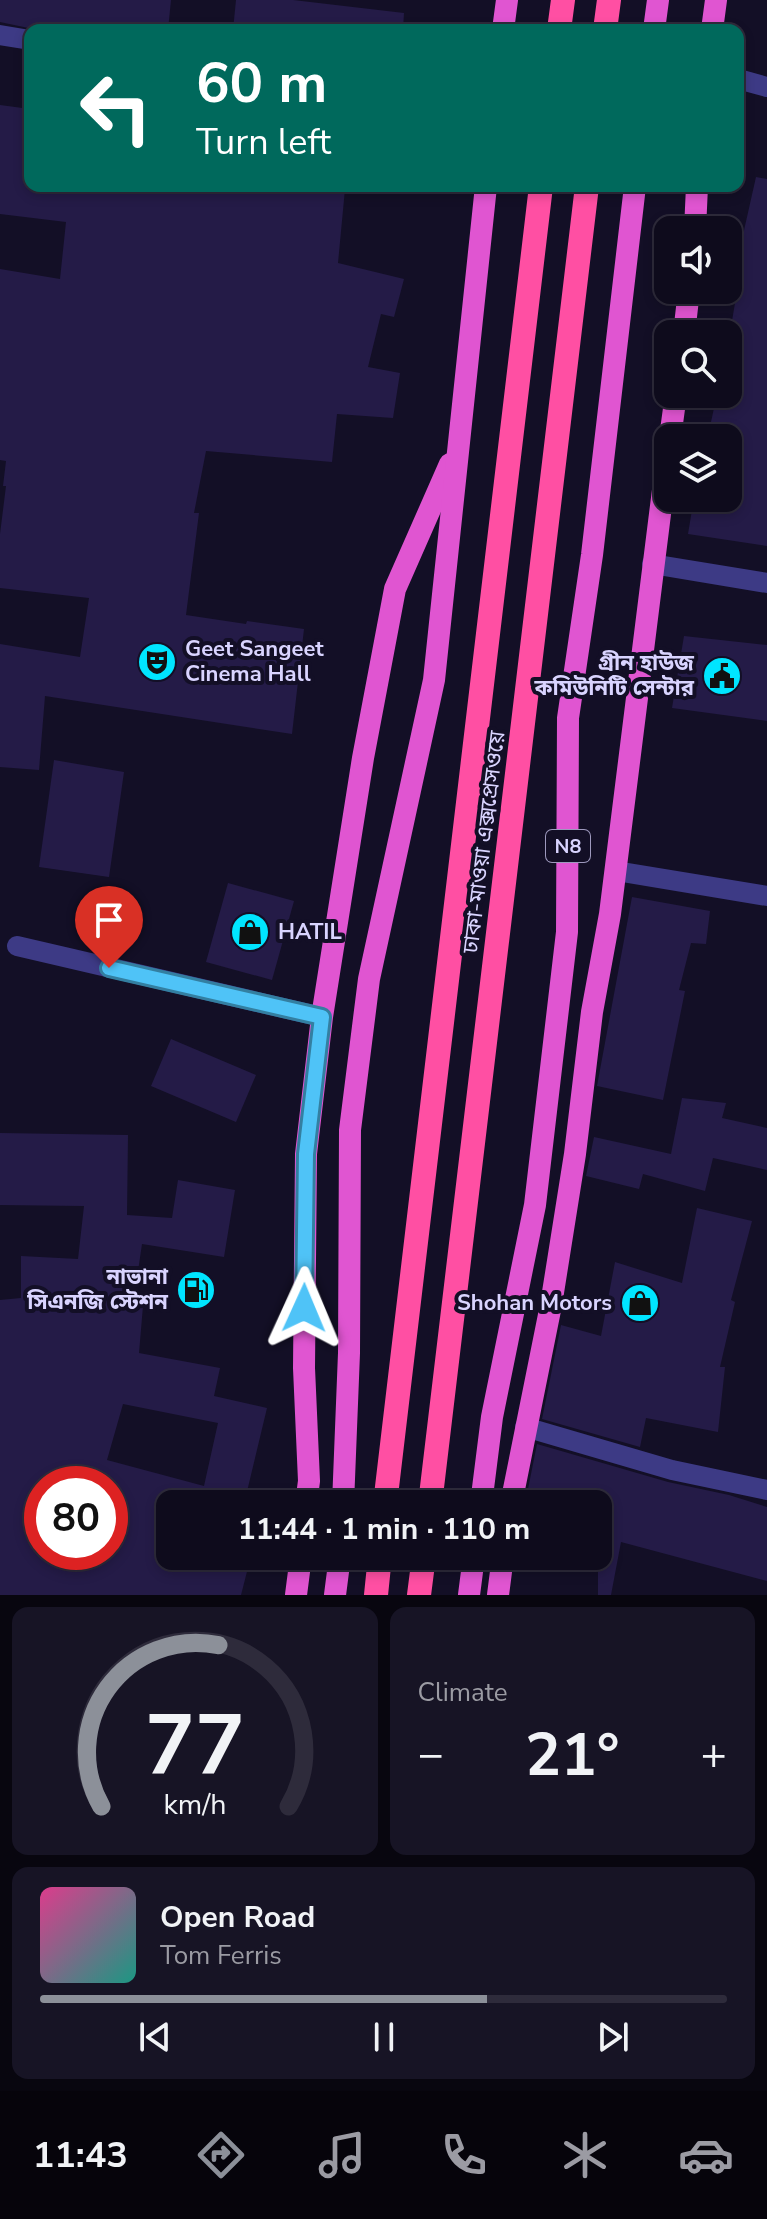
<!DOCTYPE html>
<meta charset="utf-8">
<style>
body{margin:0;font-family:"Nunito Sans","Noto Sans Bengali",sans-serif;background:#171425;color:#f1f3f6;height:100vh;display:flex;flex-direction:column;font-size:30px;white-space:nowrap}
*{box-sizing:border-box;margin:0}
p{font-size:26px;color:#9b9ba3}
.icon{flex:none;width:44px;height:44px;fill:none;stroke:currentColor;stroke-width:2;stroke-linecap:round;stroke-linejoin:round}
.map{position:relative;height:1595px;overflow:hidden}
.panel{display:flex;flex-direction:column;gap:12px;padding:12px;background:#08060f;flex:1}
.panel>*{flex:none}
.guide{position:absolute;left:24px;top:24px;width:720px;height:168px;border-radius:16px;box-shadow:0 4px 12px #0003,0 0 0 2px #2e2b3b;background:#00695c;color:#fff;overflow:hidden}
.tools{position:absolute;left:654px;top:216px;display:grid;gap:16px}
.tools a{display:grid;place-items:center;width:88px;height:88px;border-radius:16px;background:#0e0b1c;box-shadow:0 4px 12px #0003,0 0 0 2px #2e2b3b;font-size:40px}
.speed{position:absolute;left:24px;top:1466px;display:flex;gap:16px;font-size:40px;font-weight:700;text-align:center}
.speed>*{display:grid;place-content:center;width:104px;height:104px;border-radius:50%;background:#0e0b1c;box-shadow:0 4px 12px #0003,0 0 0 2px #2e2b3b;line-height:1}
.speed .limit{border:12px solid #d22;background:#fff;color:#111}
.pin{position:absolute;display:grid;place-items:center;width:68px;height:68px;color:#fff;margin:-82px -34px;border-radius:50% 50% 50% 0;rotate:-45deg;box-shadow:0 0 8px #0007}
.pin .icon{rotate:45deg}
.me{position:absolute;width:88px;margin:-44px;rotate:1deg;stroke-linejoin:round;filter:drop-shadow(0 0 6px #0008)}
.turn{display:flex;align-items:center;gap:28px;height:168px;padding:0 40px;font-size:36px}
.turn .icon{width:104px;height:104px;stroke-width:2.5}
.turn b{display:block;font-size:56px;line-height:68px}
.big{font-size:60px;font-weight:700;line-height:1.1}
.panel .card{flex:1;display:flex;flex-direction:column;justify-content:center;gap:12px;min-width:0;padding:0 28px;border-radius:16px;background:#171425}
.panel .dial{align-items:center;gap:0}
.dial svg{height:208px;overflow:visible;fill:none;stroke:#2e2b3b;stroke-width:7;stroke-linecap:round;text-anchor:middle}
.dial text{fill:#f1f3f6;stroke:none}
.song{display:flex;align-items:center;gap:24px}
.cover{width:96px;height:96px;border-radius:12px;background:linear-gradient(135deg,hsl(330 70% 55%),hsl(170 70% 35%))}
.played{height:8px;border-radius:4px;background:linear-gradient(90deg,#8c9099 65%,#2e2b3b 65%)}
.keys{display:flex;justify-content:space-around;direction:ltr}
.heat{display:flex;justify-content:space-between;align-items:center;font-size:44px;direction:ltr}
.panel .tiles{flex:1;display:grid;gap:12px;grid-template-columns:1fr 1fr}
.card:last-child{grid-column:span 2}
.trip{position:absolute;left:156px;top:1490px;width:456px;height:80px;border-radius:16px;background:#0e0b1c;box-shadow:0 4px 12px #0003,0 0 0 2px #2e2b3b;font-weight:700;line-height:80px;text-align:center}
.tab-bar{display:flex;height:128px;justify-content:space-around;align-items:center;background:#06040b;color:#9b9ba3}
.tab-bar .icon{width:56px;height:56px}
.tab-bar .active{color:#8c9099}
.tab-bar b{font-size:36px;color:#f1f3f6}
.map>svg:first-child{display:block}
</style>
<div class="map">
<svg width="767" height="1595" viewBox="0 0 767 1595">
<rect width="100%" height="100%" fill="#130f26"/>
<!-- building -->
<g fill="#241b47" fill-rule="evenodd">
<path d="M 0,0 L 171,0 L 168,30 L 38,30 L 0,22 Z"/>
<path d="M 236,0 L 293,0 L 404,13 L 403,30 L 233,30 Z"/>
<path d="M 0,105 L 30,109 L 30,186 L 315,186 L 345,189 L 338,263 L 404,279 L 394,317 L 381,314 L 368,367 L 400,373 L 393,418 L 337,414 L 332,462 L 206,451 L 194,513 L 199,513 L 186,615 L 246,624 L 247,621 L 304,629 L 292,734 L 45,696 L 39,770 L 0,767 L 0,644 L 80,657 L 89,598 L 0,588 L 0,534 L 6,486 L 3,486 L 6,461 L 0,460 L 0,269 L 60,279 L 66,222 L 0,214 Z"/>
<path d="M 756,177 L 767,179 L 767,546 L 688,534 L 694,498 L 728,498 L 728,438 L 708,436 L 717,394 L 728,394 L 728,345 L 741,267 L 736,266 Z"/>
<path d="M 684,636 L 767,645 L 767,721 L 672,708 Z"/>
<path d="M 54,760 L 124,772 L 109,877 L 39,867 Z"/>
<path d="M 228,883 L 294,901 L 272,980 L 206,962 Z"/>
<path d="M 632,897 L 710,911 L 706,944 L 691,943 L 679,990 L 685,991 L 663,1100 L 597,1086 Z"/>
<path d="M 171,1039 L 256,1075 L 236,1122 L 151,1086 Z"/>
<path d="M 682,1098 L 726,1103 L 722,1118 L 767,1128 L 767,1170 L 713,1158 L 705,1191 L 643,1174 L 639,1189 L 586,1176 L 594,1137 L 671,1154 Z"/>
<path d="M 0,1133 L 128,1135 L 127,1215 L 172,1218 L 178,1180 L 235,1190 L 224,1257 L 142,1244 L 133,1305 L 143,1306 L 139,1353 L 220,1368 L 214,1396 L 267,1408 L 244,1504 L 170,1504 L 170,1556 L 251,1556 L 241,1595 L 0,1595 L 0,1300 L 21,1298 L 21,1256 L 78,1259 L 84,1206 L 0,1205 ZM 123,1404 L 218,1423 L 204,1486 L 107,1460 ZM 42,1484 L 117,1484 L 110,1520 L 110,1552 L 42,1552 Z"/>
<path d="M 697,1208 L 752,1221 L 731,1300 L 735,1302 L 720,1367 L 725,1367 L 718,1432 L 646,1418 L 640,1447 L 542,1419 L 561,1325 L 601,1336 L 615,1262 L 682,1283 Z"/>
<path d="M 537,1444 L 668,1482 L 729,1495 L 767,1507 L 767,1581 L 621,1542 L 611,1595 L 598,1595 L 598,1504 L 525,1504 Z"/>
</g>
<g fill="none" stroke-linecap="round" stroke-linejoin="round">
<!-- minor -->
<g stroke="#3d3a85" stroke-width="20">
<path d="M 0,35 L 30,40"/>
<path d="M 738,79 L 767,87"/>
<path d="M 652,564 L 767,583"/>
<path d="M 616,871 L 767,896"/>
<path d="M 17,946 L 322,1017"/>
<path d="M 525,1427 L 672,1470 L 767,1490"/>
</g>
<!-- trunk -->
<g stroke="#e055d1" stroke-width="22">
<path d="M 503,30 L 507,0"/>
<path d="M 654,30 L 658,0"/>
<path d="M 712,30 L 716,0"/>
<path d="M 695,230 L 697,186"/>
<path d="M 684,334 L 689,290"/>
<path d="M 670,438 L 676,394"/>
<path d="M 306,1504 L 309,1481 L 304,1368 L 306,1154 L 322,1017 L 363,758 L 395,589 L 450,464"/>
<path d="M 343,1504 L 349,1353 L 350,1130 L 369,979 L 434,680 L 486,186"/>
<path d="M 481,1504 L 492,1417 L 535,1205 L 567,932 L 568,718 L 592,555 L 635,186"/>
<path d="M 511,1504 L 551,1305 L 575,1154 L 592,1012 L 610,914 L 668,450"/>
<path d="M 296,1595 L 301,1556"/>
<path d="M 335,1595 L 340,1556"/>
<path d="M 469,1595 L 474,1556"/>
<path d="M 498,1595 L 503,1556"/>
</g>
<!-- motorway -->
<g stroke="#ff4fa3" stroke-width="24">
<path d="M 559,30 L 563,0"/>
<path d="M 605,30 L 609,0"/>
<path d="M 385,1504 L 541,186"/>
<path d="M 430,1504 L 587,186"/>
<path d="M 376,1595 L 380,1556"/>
<path d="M 419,1595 L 424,1556"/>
</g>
</g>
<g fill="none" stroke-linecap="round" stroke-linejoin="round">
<defs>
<path id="route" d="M 109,968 L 322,1017 L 306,1154 L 304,1308"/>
</defs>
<!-- route casing -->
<use href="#route" stroke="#337fa1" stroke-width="20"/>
<!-- route -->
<use href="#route" stroke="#4fc3f7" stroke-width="14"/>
</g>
<!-- icons -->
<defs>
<symbol id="theatre-disc" viewBox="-11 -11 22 22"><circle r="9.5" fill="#00e5ff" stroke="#130f26"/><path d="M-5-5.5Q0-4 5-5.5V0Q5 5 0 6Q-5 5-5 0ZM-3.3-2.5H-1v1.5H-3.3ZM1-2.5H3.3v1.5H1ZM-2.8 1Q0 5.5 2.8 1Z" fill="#111"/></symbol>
<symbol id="civic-disc" viewBox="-11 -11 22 22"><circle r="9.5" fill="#00e5ff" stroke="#130f26"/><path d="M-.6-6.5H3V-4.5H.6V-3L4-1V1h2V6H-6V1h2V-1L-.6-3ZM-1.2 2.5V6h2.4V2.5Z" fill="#111"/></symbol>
<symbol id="shop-disc" viewBox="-11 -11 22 22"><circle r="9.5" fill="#00e5ff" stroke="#130f26"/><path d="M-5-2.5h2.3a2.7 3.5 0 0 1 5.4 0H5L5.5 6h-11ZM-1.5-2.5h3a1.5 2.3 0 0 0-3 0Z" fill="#111"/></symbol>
<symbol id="fuel-disc" viewBox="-11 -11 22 22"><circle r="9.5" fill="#00e5ff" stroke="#130f26"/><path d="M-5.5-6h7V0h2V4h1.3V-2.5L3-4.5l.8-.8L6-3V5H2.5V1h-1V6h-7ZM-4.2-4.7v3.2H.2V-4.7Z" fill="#111"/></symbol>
</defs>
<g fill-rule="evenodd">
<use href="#theatre-disc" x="135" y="640" width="44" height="44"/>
<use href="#civic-disc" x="700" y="654" width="44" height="44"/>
<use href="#shop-disc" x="228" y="910" width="44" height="44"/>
<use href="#fuel-disc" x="174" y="1268" width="44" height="44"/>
<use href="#shop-disc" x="618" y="1281" width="44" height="44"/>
</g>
<g text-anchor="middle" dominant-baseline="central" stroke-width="8" stroke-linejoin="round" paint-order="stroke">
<!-- shield labels -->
<rect fill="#130f26" stroke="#9e99be" stroke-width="2" x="546" y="830" width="44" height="32" rx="6"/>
<g font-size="20" font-weight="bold" fill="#d9d4ff">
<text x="568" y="846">N8</text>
</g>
<!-- poi labels -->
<g font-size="22" font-weight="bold" fill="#d9d4ff" stroke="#130f26" text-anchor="end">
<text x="185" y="649" text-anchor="start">Geet Sangeet<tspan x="185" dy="25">Cinema Hall</tspan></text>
<text x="694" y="663">গ্রীন হাউজ<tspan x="694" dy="25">কমিউনিটি সেন্টার</tspan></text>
<text x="278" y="932" text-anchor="start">HATIL</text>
<text x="168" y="1277">নাভানা<tspan x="168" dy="25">সিএনজি স্টেশন</tspan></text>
<text x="612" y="1303">Shohan Motors</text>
</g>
<!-- street labels -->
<g font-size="22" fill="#d9d4ff" stroke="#130f26">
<text transform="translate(484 842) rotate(-83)">ঢাকা-মাওয়া এক্সপ্রেসওয়ে</text>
</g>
</g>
</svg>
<div class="tools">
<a><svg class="icon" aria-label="sound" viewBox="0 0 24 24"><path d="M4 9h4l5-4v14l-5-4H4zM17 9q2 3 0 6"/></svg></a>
<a><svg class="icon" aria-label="search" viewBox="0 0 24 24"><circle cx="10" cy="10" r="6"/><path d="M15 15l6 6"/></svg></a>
<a><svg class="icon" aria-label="layers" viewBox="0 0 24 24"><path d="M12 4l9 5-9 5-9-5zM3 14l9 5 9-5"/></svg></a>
</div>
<div class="speed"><div class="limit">80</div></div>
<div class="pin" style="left:109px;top:968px;background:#d93025"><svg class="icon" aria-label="arrive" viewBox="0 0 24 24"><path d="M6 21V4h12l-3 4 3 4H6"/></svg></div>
<svg class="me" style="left:304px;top:1308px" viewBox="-20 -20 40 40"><path d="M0-17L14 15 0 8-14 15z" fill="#4fc3f7" stroke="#fff" stroke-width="4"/></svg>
<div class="trip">11:44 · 1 min · 110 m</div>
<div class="guide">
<div class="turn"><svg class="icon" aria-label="left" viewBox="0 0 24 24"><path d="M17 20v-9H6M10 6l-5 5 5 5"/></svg><div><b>60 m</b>Turn left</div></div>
</div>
</div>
<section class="panel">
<div class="tiles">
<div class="card dial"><svg viewBox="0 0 100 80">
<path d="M14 69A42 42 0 1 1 86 69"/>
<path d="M14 69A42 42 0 0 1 59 7" stroke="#8c9099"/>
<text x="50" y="56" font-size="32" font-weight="700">77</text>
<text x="50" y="72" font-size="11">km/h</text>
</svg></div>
<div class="card"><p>Climate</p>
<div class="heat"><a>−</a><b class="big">21°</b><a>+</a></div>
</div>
<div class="card">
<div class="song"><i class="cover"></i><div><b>Open Road</b><p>Tom Ferris</p></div></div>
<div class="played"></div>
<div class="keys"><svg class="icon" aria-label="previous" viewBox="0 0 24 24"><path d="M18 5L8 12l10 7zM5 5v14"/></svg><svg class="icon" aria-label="pause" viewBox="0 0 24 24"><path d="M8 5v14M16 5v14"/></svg><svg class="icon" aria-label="next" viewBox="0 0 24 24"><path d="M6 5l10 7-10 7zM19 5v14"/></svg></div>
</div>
</div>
</section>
<nav class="tab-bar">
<b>11:43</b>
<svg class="icon active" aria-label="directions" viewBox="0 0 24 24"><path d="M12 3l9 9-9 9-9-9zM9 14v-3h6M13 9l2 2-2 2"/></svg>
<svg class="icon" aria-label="music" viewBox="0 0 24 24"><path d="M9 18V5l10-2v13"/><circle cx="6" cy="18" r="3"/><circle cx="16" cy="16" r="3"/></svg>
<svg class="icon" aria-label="phone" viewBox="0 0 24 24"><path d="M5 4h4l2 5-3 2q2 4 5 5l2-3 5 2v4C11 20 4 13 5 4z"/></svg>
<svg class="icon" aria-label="climate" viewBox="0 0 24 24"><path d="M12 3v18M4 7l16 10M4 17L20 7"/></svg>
<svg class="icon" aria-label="car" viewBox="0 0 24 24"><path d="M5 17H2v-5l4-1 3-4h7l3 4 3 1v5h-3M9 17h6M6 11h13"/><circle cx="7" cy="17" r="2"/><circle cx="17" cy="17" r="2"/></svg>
</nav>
